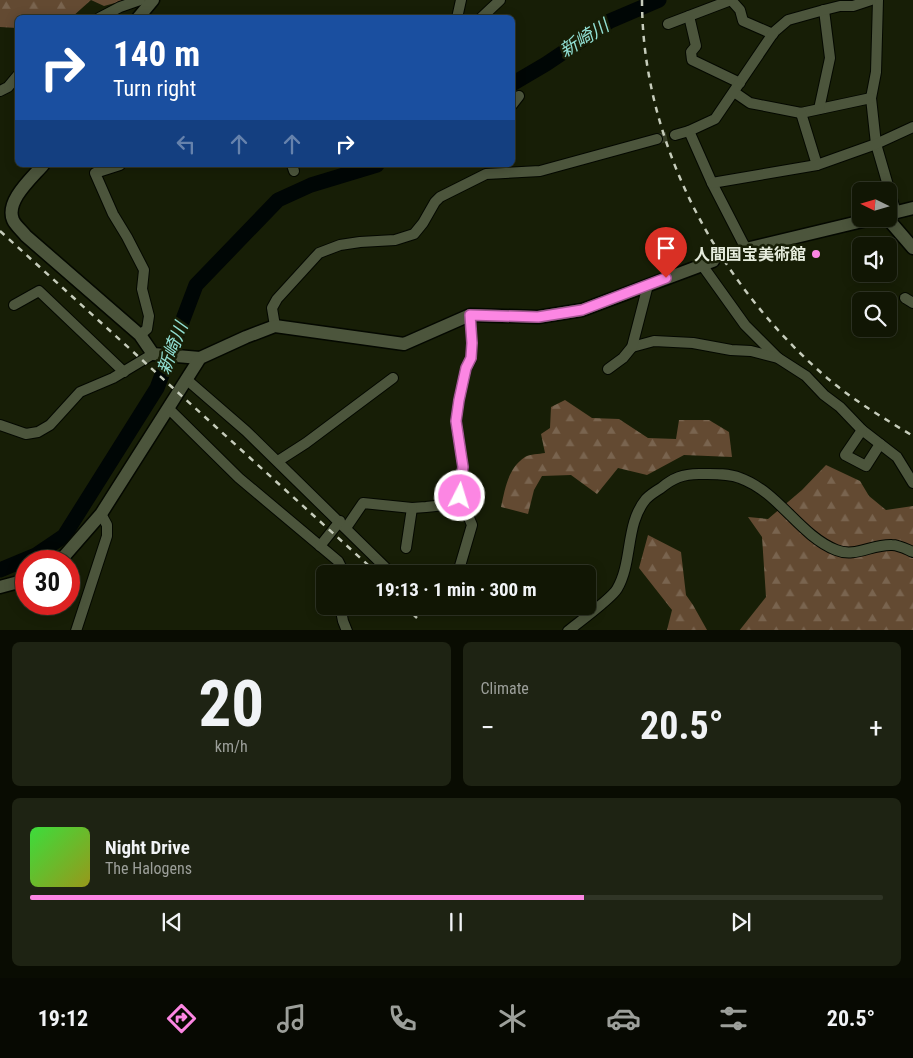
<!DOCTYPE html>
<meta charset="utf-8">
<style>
body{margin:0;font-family:"Roboto Condensed","Noto Sans JP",sans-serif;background:#1e2313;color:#f1f3f6;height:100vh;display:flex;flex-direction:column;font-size:19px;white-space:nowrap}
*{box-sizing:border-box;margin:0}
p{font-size:16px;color:#9c9f9a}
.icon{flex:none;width:28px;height:28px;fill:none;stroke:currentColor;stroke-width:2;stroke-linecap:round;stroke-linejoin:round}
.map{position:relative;height:630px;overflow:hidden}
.panel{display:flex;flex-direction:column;gap:12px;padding:12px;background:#090c02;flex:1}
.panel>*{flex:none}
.guide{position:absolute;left:15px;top:15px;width:500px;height:152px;border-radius:8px;box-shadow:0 2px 12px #0003,0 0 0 1px #303526;background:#1a4fa0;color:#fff;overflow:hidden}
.needle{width:32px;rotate:275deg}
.buttons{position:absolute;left:852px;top:182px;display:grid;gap:10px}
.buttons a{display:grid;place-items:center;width:45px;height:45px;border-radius:8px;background:#111604;box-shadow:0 2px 12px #0003,0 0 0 1px #303526;font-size:25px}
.speed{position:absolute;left:15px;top:550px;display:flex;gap:10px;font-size:25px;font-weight:700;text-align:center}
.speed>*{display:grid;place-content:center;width:65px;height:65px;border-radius:50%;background:#111604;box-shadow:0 2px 12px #0003,0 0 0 1px #303526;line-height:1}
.speed .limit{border:8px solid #d22;background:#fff;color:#111}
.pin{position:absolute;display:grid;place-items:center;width:42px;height:42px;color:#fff;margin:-51px -21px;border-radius:50% 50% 50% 0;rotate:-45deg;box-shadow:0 0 5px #0007}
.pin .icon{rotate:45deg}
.me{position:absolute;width:55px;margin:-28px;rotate:5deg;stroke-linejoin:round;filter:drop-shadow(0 0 4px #0008)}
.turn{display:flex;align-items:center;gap:18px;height:105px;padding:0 15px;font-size:22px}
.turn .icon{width:65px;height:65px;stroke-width:2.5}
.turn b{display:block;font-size:35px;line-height:42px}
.lanes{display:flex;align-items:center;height:48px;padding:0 15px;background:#0003;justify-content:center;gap:25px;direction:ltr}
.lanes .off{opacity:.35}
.big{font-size:38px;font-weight:700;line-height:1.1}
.panel .card{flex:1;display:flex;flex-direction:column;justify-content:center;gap:8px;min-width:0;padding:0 18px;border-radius:8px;background:#1e2313}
.panel .dial{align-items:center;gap:0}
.dial b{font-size:65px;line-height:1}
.song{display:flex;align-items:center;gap:15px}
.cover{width:60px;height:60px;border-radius:8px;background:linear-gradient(135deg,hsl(120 70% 55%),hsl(60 70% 35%))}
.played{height:5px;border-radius:2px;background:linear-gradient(90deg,#fc86e3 65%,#303526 65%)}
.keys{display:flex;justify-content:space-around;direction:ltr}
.heat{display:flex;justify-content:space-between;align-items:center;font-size:28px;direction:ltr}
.panel .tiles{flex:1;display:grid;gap:12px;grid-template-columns:1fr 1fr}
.card:last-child{grid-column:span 2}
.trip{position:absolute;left:316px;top:565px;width:280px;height:50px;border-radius:8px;background:#111604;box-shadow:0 2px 12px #0003,0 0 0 1px #303526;font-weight:700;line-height:50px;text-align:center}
.tab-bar{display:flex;height:80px;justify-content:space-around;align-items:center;background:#070902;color:#9c9f9a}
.tab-bar .icon{width:35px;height:35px}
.tab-bar .on{color:#fc86e3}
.tab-bar b{font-size:22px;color:#f1f3f6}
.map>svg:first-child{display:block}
</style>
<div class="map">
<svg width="913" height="631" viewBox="0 0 913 631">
<defs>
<pattern id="forest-firs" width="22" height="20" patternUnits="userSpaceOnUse" patternTransform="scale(1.25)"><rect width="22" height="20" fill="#634a32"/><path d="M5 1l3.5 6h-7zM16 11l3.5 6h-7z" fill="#79644f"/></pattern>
</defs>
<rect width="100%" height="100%" fill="#171e06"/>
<!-- forest -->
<g fill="url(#forest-firs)">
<path d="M 0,0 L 126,0 L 104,6 L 91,0 L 72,17 L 18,18 L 17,28 L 0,27 Z"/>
<path d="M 565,400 L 592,418 L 619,419 L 648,438 L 676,439 L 679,420 L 709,420 L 729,432 L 732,457 L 684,455 L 647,475 L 618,468 L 597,494 L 571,475 L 542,476 L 534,490 L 528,514 L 501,507 C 505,489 508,468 525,457 C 530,454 539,454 545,453 L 541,434 L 550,428 L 551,407 Z"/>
<path d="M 826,465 L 860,481 L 869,496 L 886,510 L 913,506 L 913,630 L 739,631 L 766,597 L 762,537 L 748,517 L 768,519 L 802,490 Z"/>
<path d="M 648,535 L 681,552 L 686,595 L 693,605 L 707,630 L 667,630 L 672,610 L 639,568 Z"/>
</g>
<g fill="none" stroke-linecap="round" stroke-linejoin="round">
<!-- river -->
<g stroke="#000605" stroke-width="15">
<path d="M 512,84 L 546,64 L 610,21 L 659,0"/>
<path d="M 0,570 L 36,555 L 64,536 L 157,388 L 196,285 L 278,200 L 311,185 L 377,165"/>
</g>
<!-- minor-tunnel -->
<path stroke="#363d26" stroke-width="10" stroke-dasharray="10 5" stroke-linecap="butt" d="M 657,139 L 675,135"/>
<defs>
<g id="minor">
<path d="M 731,0 L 740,10 L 743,21 L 773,34"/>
<path d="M 878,0 L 876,72 L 871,98 L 876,144 L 896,213"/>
<path d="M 689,16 L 696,46 L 691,52 L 692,60 L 740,83"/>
<path d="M 99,18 L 120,7 L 140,0"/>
<path d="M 457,18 L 461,0"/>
<path d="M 481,18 L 500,0"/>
<path d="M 668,24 L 731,0"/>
<path d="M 0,91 L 8,87 L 18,75"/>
<path d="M 734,92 L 750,103 L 801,113 L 871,98"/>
<path d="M 512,105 L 519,96"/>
<path d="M 819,109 L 830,58 L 824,10"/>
<path d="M 801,113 L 817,165"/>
<path d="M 689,131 L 712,183 L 746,249"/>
<path d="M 675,135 L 689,131 L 715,119 L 774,32 L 788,20 L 824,10 L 840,6 L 853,6 L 871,0"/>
<path d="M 120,165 L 95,173 L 113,214 L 127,237 L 144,270 L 142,289 L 149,316 L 147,329 L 140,335"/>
<path d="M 292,165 L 294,171"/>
<path d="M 712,183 L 817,165 L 876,144 L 913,127"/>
<path d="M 702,265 L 745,325 L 778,358"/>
<path d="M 905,298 L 913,303"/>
<path d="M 14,305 L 39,291 L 124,372"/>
<path d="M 275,326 L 272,308 L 277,299 L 319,253 L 340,245 L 360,242 L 395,240 L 414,234 L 423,223 L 435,202 L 440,197 L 486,174 L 540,171 L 657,139"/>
<path d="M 632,347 L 654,341 L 693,343 L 731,350 L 751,351 L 778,358 L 806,376 L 824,395 L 840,407 L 862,430 L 897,457 L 913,483"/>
<path d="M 608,369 L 623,358 L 632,347 L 648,285"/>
<path d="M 186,379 L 246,431 L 392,574"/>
<path d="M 168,408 L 239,478 L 338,561 L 341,567 L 341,574"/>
<path d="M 0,425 L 26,434 L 38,432 L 50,425 L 80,392 L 113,378 L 153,354"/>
<path d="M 862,430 L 845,455 L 866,466 L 880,444"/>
<path d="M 278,461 L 306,443 L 393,378"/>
<path d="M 346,528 L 363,503 L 412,508 L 426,507 L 445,505 L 460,496"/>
<path d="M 320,546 L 340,521"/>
<path d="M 406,548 L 412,508"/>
<path d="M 463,574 L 460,566 L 472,525 L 460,496 L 460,484 L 463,467 L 456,421 L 459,400 L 466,368 L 471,359 L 472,343 L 470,315"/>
<path d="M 340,606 L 343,621 L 347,631"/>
<path d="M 76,631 L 107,536 L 107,525 L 101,514"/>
<path d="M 568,631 C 579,622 611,599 617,589 C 633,562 625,524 646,499 C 650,495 656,491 661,488 C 673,478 683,474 699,474 C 712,474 727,473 740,478 C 779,492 799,535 836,550 C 855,558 872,544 892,545 C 899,545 906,549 913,552"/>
</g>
<g id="tertiary">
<path d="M 138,18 L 153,0"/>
<path d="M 43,165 C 32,178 5,201 13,220 C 15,225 22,231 26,236 L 140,335 L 153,354 L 200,358"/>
<path d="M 889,214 L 913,208"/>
<path d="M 888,219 L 913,248"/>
<path d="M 729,255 L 746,249 L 871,219"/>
<path d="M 60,561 L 101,514 L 200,358 L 246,337 L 275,326 L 404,344 L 470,315 L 538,317 L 582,310 L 713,261"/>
<path d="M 0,587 L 26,580"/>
</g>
</defs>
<!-- minor casing -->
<use href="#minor" stroke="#040800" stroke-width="12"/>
<!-- tertiary casing -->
<use href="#tertiary" stroke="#040800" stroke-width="15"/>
<!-- minor -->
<use href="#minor" stroke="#4c553c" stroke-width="10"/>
<!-- tertiary -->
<use href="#tertiary" stroke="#4c553c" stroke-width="12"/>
<!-- rail -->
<g stroke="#c6ccbb" stroke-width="2.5" stroke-dasharray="6 6" stroke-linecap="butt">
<path d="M 642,0 C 642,140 715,277 817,369 C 846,396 880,416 913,436"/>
<path d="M 0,231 L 378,574"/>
<path d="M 404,606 L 417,618"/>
</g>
</g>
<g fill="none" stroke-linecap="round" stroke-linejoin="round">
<defs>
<path id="route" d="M 460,496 L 460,484 L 463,467 L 456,421 L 459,400 L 466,368 L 471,358 L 472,343 L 470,315 L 538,317 L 582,310 L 666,278"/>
</defs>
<!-- route casing -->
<use href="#route" stroke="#a45794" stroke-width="12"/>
<!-- route -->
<use href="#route" stroke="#fc86e3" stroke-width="9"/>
</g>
<!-- markers -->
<circle fill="#fc86e3" stroke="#171e06" stroke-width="2" cx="816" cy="254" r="5"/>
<g text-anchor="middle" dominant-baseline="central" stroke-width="5" stroke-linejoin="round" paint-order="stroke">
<!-- poi labels -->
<g font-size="16" font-weight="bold" fill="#e6ecdd" stroke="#171e06" text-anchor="end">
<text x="806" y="254">人間国宝美術館</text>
</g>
<!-- water labels -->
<g font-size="18" font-style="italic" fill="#92e0d4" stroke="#171e06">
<text transform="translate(584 38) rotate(-32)">新崎川</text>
<text transform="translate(172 348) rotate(-69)">新崎川</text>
</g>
</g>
</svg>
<div class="buttons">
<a><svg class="needle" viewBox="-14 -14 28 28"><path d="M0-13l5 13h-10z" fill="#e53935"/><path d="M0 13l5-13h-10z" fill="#9c9f9a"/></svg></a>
<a><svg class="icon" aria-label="sound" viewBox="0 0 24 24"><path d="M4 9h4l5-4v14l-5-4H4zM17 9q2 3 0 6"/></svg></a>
<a><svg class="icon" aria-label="search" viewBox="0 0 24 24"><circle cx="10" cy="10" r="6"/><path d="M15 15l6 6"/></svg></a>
</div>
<div class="speed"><div class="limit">30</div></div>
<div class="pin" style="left:666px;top:278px;background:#d93025"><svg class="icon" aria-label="arrive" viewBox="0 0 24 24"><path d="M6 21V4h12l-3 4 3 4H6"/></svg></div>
<svg class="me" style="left:460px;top:496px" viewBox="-20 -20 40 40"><circle r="17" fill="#fc86e3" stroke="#fff" stroke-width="3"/><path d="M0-11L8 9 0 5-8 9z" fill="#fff"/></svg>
<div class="trip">19:13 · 1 min · 300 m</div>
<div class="guide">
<div class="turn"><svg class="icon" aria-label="right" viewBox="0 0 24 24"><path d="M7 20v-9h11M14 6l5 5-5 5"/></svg><div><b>140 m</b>Turn right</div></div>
<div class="lanes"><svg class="icon off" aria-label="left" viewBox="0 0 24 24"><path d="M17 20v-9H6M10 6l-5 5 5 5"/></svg><svg class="icon off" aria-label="ahead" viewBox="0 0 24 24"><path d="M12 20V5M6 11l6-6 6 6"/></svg><svg class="icon off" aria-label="ahead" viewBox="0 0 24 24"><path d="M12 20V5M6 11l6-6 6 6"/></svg><svg class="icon" aria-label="right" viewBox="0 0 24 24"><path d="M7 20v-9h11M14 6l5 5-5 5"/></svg></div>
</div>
</div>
<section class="panel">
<div class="tiles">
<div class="card dial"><b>20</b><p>km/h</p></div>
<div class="card"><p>Climate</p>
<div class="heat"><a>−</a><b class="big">20.5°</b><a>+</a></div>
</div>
<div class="card">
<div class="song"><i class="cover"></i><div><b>Night Drive</b><p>The Halogens</p></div></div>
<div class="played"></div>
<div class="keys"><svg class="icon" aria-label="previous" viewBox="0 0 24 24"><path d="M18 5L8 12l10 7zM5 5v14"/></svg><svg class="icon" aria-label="pause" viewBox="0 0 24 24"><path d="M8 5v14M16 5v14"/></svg><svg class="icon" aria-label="next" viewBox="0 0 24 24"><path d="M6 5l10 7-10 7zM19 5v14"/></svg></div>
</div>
</div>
</section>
<nav class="tab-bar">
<b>19:12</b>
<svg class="icon on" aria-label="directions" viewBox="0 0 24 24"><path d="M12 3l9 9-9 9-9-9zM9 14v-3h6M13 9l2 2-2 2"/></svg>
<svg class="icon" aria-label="music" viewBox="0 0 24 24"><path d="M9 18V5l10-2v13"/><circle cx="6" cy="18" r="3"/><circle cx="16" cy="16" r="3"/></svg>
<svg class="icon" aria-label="phone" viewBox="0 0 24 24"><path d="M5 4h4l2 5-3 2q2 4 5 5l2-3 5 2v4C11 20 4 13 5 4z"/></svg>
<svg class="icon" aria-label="climate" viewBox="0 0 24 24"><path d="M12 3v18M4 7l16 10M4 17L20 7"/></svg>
<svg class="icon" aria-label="car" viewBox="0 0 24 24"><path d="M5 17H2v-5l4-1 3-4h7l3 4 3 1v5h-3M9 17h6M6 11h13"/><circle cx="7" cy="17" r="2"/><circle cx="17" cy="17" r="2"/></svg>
<svg class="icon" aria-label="filters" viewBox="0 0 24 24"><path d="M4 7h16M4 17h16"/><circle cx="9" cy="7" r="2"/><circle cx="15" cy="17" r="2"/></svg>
<b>20.5°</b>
</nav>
